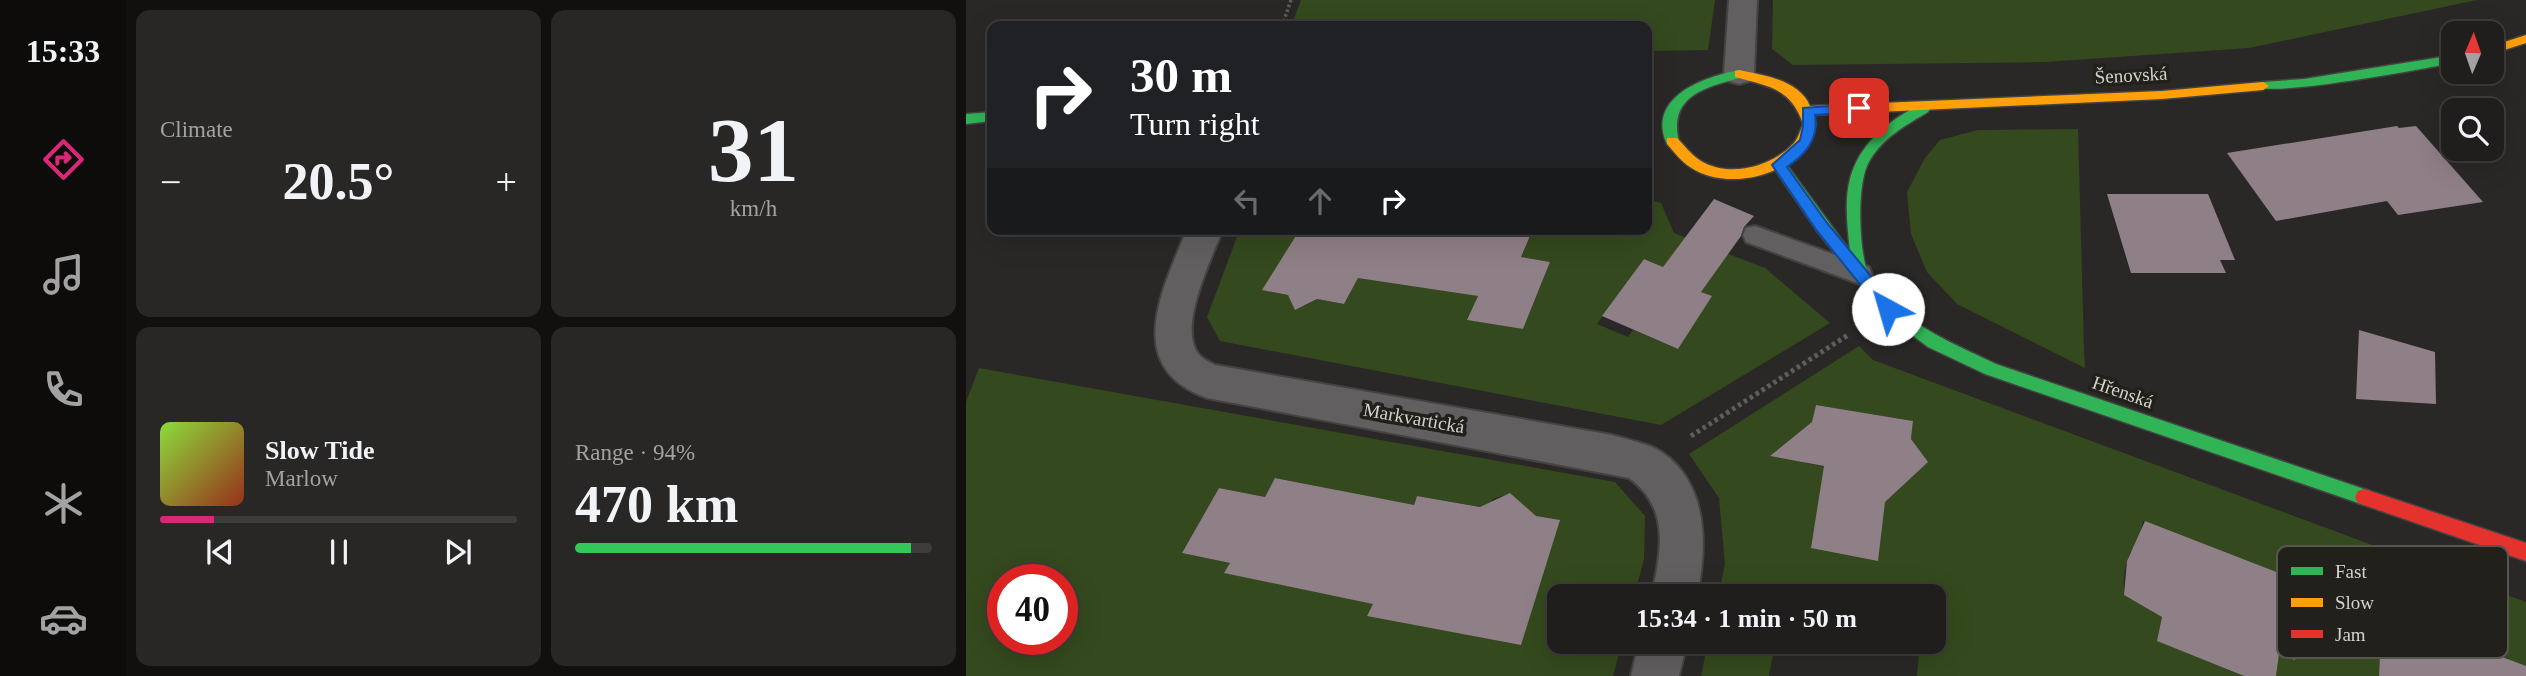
<!DOCTYPE html>
<meta charset="utf-8">
<style>
body{margin:0;font-family:Georgia,serif;background:#282725;color:#f1f3f6;height:100vh;display:flex;flex-direction:column;font-size:26px;white-space:nowrap}
*{box-sizing:border-box;margin:0}
p{font-size:23px;color:#a2a2a3}
.icon{flex:none;width:38px;height:38px;fill:none;stroke:currentColor;stroke-width:2;stroke-linecap:round;stroke-linejoin:round}
.map{position:relative;flex:1;overflow:hidden}
.sheet{display:flex;flex-direction:column;gap:10px;padding:10px;background:#12100f;width:840px}
.sheet>*{flex:none}
.top-card{position:absolute;left:21px;top:21px;width:665px;height:214px;border-radius:14px;box-shadow:0 7px 28px #0002,0 0 0 2px #3d3c3b;background:#202124;color:#fff;overflow:hidden}
.needle{width:46px;rotate:2deg}
.tools{position:absolute;left:1475px;top:21px;display:grid;gap:14px}
.tools a{display:grid;place-items:center;width:63px;height:63px;border-radius:14px;background:#201e1c;box-shadow:0 7px 28px #0002,0 0 0 2px #3d3c3b;font-size:35px}
.speed{position:absolute;left:21px;top:564px;display:flex;gap:14px;font-size:35px;font-weight:700;text-align:center}
.speed>*{display:grid;place-content:center;width:91px;height:91px;border-radius:50%;background:#201e1c;box-shadow:0 7px 28px #0002,0 0 0 2px #3d3c3b;line-height:1}
.speed .limit{border:10px solid #d22;background:#fff;color:#111}
.pin{position:absolute;display:grid;place-items:center;width:60px;height:60px;color:#fff;margin:-30px;border-radius:14px;box-shadow:0 4px 10px #0006}
.me{position:absolute;width:77px;margin:-38px;rotate:321deg;stroke-linejoin:round;filter:drop-shadow(0 0 5px #0008)}
.turn{display:flex;align-items:center;gap:24px;height:147px;padding:0 28px;font-size:32px}
.turn .icon{width:91px;height:91px;stroke-width:2.5}
.turn b{display:block;font-size:49px;line-height:60px}
.lanes{display:flex;align-items:center;height:66px;padding:0 28px;background:#0003;justify-content:center;gap:35px;direction:ltr}
.lanes .off{opacity:.35}
.big{font-size:52px;font-weight:800;line-height:1.1}
.sheet .tile{flex:1;display:flex;flex-direction:column;justify-content:center;gap:10px;min-width:0;padding:0 24px;border-radius:14px;background:#282725}
.sheet .dial{align-items:center;gap:0}
.dial b{font-size:91px;line-height:1}
.song{display:flex;align-items:center;gap:21px}
.cover{width:84px;height:84px;border-radius:10px;background:linear-gradient(135deg,hsl(90 70% 55%),hsl(10 70% 35%))}
.played{height:7px;border-radius:4px;background:linear-gradient(90deg,#db2777 15%,#3d3c3b 15%)}
.keys{display:flex;justify-content:space-around;direction:ltr}
.heat{display:flex;justify-content:space-between;align-items:center;font-size:38px;direction:ltr}
.charge{height:10px;border-radius:5px;background:linear-gradient(90deg,#34c759 94%,#3d3c3b 0)}
.sheet .tiles{flex:1;display:grid;gap:10px;grid-template-columns:repeat(2,1fr)}
.trip{position:absolute;left:581px;top:584px;width:399px;height:70px;border-radius:14px;background:#201e1c;box-shadow:0 7px 28px #0002,0 0 0 2px #3d3c3b;font-weight:800;line-height:70px;text-align:center}
main{display:flex;flex:1;min-height:0}
.dock{display:flex;flex-direction:column;width:126px;justify-content:space-around;align-items:center;background:#0d0c0b;color:#a2a2a3}
.dock .icon{width:49px;height:49px}
.dock .selected{color:#db2777}
.dock b{font-size:32px;color:#f1f3f6}
.map>svg:first-child{display:block}
</style>
<main>
<nav class="dock">
<b>15:33</b>
<svg class="icon selected" aria-label="directions" viewBox="0 0 24 24"><path d="M12 3l9 9-9 9-9-9zM9 14v-3h6M13 9l2 2-2 2"/></svg>
<svg class="icon" aria-label="music" viewBox="0 0 24 24"><path d="M9 18V5l10-2v13"/><circle cx="6" cy="18" r="3"/><circle cx="16" cy="16" r="3"/></svg>
<svg class="icon" aria-label="phone" viewBox="0 0 24 24"><path d="M5 4h4l2 5-3 2q2 4 5 5l2-3 5 2v4C11 20 4 13 5 4z"/></svg>
<svg class="icon" aria-label="climate" viewBox="0 0 24 24"><path d="M12 3v18M4 7l16 10M4 17L20 7"/></svg>
<svg class="icon" aria-label="car" viewBox="0 0 24 24"><path d="M5 17H2v-5l4-1 3-4h7l3 4 3 1v5h-3M9 17h6M6 11h13"/><circle cx="7" cy="17" r="2"/><circle cx="17" cy="17" r="2"/></svg>
</nav>
<section class="sheet">
<div class="tiles">
<div class="tile"><p>Climate</p>
<div class="heat"><a>−</a><b class="big">20.5°</b><a>+</a></div>
</div>
<div class="tile dial"><b>31</b><p>km/h</p></div>
<div class="tile">
<div class="song"><i class="cover"></i><div><b>Slow Tide</b><p>Marlow</p></div></div>
<div class="played"></div>
<div class="keys"><svg class="icon" aria-label="previous" viewBox="0 0 24 24"><path d="M18 5L8 12l10 7zM5 5v14"/></svg><svg class="icon" aria-label="pause" viewBox="0 0 24 24"><path d="M8 5v14M16 5v14"/></svg><svg class="icon" aria-label="next" viewBox="0 0 24 24"><path d="M6 5l10 7-10 7zM19 5v14"/></svg></div>
</div>
<div class="tile"><p>Range · 94%</p><b class="big">470 km</b><div class="charge"></div></div>
</div>
</section>
<div class="map">
<svg width="1560" height="676" viewBox="0 0 1560 676">
<rect width="100%" height="100%" fill="#2a2826"/>
<!-- green -->
<g fill="#34491d" fill-rule="evenodd">
<path d="M 335,0 L 749,0 L 742,50 L 681,51 L 681,26 L 325,26 Z"/>
<path d="M 807,0 L 1511,0 L 1283,48 L 1079,62 L 827,65 L 806,49 Z"/>
<path d="M 1112,129 L 1118,349 L 1119,368 L 991,304 L 961,272 L 945,234 L 941,192 L 959,158 L 974,140 L 1012,130 Z"/>
<path d="M 681,199 L 695,203 L 708,233 L 799,268 L 864,323 L 695,425 L 254,341 L 241,317 L 274,229 L 355,229 L 350,237 L 331,234 L 297,290 L 322,295 L 327,304 L 338,306 L 351,299 L 378,304 L 400,263 L 512,296 L 502,320 L 557,329 L 584,262 L 555,257 L 567,229 L 681,229 ZM 678,259 L 707,271 L 703,278 L 745,296 L 712,349 L 667,330 L 662,337 L 631,324 Z"/>
<path d="M 893,346 L 907,360 L 1560,602 L 1560,676 L 1544,676 L 1543,659 L 1417,611 L 1413,676 L 1310,676 L 1313,654 L 1329,660 L 1336,582 L 1177,521 L 1171,553 L 1165,551 C 1159,564 1157,577 1158,591 L 1163,594 L 1161,597 L 1165,600 L 1166,595 L 1197,608 L 1192,641 L 1278,676 L 951,676 L 954,642 L 968,642 L 968,597 L 752,597 L 759,564 L 753,498 L 723,454 ZM 850,405 L 947,421 L 945,439 L 955,453 L 921,478 L 840,463 L 831,447 L 847,422 Z"/>
<path d="M 13,368 L 649,482 L 679,516 L 678,559 L 668,597 L 593,597 L 593,642 L 656,642 L 647,676 L 0,676 L 0,402 ZM 310,478 L 371,490 L 324,586 L 264,563 L 216,553 L 253,488 L 299,497 ZM 539,495 L 553,501 L 554,513 L 402,616 L 451,496 L 521,508 L 527,499 ZM 37,579 L 96,579 L 96,639 L 37,639 Z"/>
<path d="M 742,642 L 809,642 L 803,676 L 735,676 Z"/>
</g>
<!-- building -->
<g fill="#8f7f87">
<path d="M 1431,126 L 1433,128 L 1450,126 L 1517,202 L 1432,215 L 1421,201 L 1310,221 L 1261,153 Z"/>
<path d="M 1141,194 L 1242,194 L 1269,260 L 1254,260 L 1260,273 L 1165,273 Z"/>
<path d="M 748,199 L 788,216 L 778,227 L 775,236 L 735,292 L 746,296 L 712,349 L 636,316 L 678,259 L 697,267 Z"/>
<path d="M 355,229 L 567,229 L 555,257 L 584,262 L 557,329 L 501,320 L 512,296 L 392,278 L 378,304 L 351,299 L 329,310 L 322,295 L 296,290 L 331,234 L 350,237 Z"/>
<path d="M 1393,330 L 1469,352 L 1470,404 L 1390,399 Z"/>
<path d="M 850,405 L 947,421 L 945,439 L 962,462 L 919,502 L 912,561 L 845,548 L 858,466 L 804,456 L 846,422 Z"/>
<path d="M 309,478 L 448,505 L 451,496 L 514,507 L 544,493 L 570,516 L 594,520 L 555,645 L 401,616 L 407,604 L 258,573 L 264,563 L 216,553 L 253,488 L 299,497 Z"/>
<path d="M 1179,521 L 1336,582 L 1329,660 L 1313,654 L 1310,676 L 1278,676 L 1191,641 L 1196,617 L 1158,595 L 1161,561 Z"/>
<path d="M 1416,611 L 1560,666 L 1560,676 L 1413,676 Z"/>
</g>
<g fill="none" stroke-linecap="round" stroke-linejoin="round">
<defs>
<path id="lane" d="M 789,226 L 903,267 L 906,274 L 903,281 L 894,284 L 780,242 L 777,235 L 780,228 Z"/>
<g id="street">
<path d="M 763,0 L 791,0 L 788,74 L 784,81 L 773,84 L 762,81 L 758,74 Z"/>
<path d="M 221,229 L 257,229 C 246,258 213,323 231,352 C 235,358 243,362 249,365 L 646,435 C 662,440 683,443 697,453 C 743,486 741,547 731,597 L 685,597 C 695,553 705,508 663,478 L 241,398 C 155,367 197,289 221,229 Z"/>
<path d="M 673,642 L 721,642 L 713,676 L 665,676 Z"/>
</g>
<g id="fast">
<path d="M 1488,55 L 1488,63 C 1460,68 1303,98 1291,86 L 1297,82 L 1338,79 Z"/>
<path d="M 773,70 L 777,71 L 777,77 C 741,87 702,95 713,141 L 706,146 L 701,144 C 680,97 738,77 773,70 Z"/>
<path d="M 957,104 L 964,109 L 962,112 C 940,125 917,138 904,160 C 890,182 893,246 901,271 C 905,281 920,297 928,305 C 957,332 995,347 1030,364 L 1398,489 L 1404,491 L 1407,497 L 1404,503 L 1398,505 L 1019,374 L 962,347 L 917,313 L 851,231 L 806,165 L 813,160 L 818,161 L 884,251 C 878,199 876,163 919,127 C 930,118 944,109 957,104 Z"/>
<path d="M 26,112 L 26,121 L 0,124 L 0,114 Z"/>
</g>
<g id="slow">
<path d="M 1560,35 L 1560,43 L 1526,54 L 1526,46 Z"/>
<path d="M 773,70 C 797,75 833,80 844,106 L 1196,91 L 1297,82 L 1303,86 L 1297,90 L 1196,99 L 847,115 L 850,124 C 847,132 844,143 839,149 C 813,178 758,190 724,167 C 716,162 708,152 701,144 L 701,138 L 711,138 C 718,145 726,156 735,161 C 763,178 805,167 827,144 C 832,139 834,131 837,124 C 825,88 802,86 769,77 L 769,71 Z"/>
</g>
<path id="jam" d="M 1398,489 L 1560,543 L 1560,561 L 1392,503 L 1389,497 L 1392,491 Z"/>
</defs>
<!-- lane casing -->
<use href="#lane" stroke="#444342" stroke-width="4"/>
<!-- street casing -->
<use href="#street" stroke="#444342" stroke-width="4"/>
<!-- fast casing -->
<use href="#fast" stroke="#444342" stroke-width="3"/>
<!-- slow casing -->
<use href="#slow" stroke="#444342" stroke-width="3"/>
<!-- jam casing -->
<use href="#jam" stroke="#444342" stroke-width="3"/>
<!-- path-far1 -->
<path stroke="#5f5e5d" stroke-width="3.5" stroke-dasharray="2.5 2.5" stroke-linecap="butt" d="M 316,26 L 325,0"/>
<!-- path -->
<path stroke="#5f5e5d" stroke-width="5" stroke-dasharray="3.5 3.5" stroke-linecap="butt" d="M 725,436 L 882,335"/>
<!-- lane -->
<use href="#lane" fill="#615f60" fill-rule="evenodd"/>
<!-- street -->
<use href="#street" fill="#615f60" fill-rule="evenodd"/>
<!-- fast -->
<use href="#fast" fill="#30b455" fill-rule="evenodd"/>
<!-- slow -->
<use href="#slow" fill="#ff9f0a" fill-rule="evenodd"/>
<!-- jam -->
<use href="#jam" fill="#e5322d" fill-rule="evenodd"/>
</g>
<!-- route -->
<path fill="#1a73e8" stroke="#114b97" stroke-width="2" d="M 893,104 L 897,105 L 897,112 L 849,115 C 853,139 840,154 821,167 L 861,223 L 928,304 L 930,309 L 928,313 L 917,313 L 851,231 L 806,165 L 834,140 L 837,126 L 837,108 Z"/>
<g text-anchor="middle" dominant-baseline="central" stroke-width="7" stroke-linejoin="round" paint-order="stroke">
<!-- street labels -->
<g font-size="19" fill="#d3d2ce" stroke="#22201a">
<text transform="translate(1165 75) rotate(-3)">Šenovská</text>
<text transform="translate(1157 392) rotate(19)">Hřenská</text>
<text transform="translate(448 418) rotate(10)">Markvartická</text>
</g>
</g>
<!-- legend -->
<rect x="1311" y="546" width="231" height="112" rx="10" fill="#22201a" stroke="#575550" stroke-width="2"/>
<rect x="1325" y="567" width="32" height="8" fill="#30b455"/>
<rect x="1325" y="598" width="32" height="9" fill="#ff9f0a"/>
<rect x="1325" y="630" width="32" height="8" fill="#e5322d"/>
<g font-size="19" fill="#d3d2ce">
<text x="1369" y="578">Fast</text>
<text x="1369" y="609">Slow</text>
<text x="1369" y="641">Jam</text>
</g>
</svg>
<div class="tools">
<a><svg class="needle" viewBox="-14 -14 28 28"><path d="M0-13l5 13h-10z" fill="#e53935"/><path d="M0 13l5-13h-10z" fill="#a2a2a3"/></svg></a>
<a><svg class="icon" aria-label="search" viewBox="0 0 24 24"><circle cx="10" cy="10" r="6"/><path d="M15 15l6 6"/></svg></a>
</div>
<div class="speed"><div class="limit">40</div></div>
<div class="pin" style="left:893px;top:108px;background:#d93025"><svg class="icon" aria-label="arrive" viewBox="0 0 24 24"><path d="M6 21V4h12l-3 4 3 4H6"/></svg></div>
<svg class="me" style="left:922px;top:309px" viewBox="-20 -20 40 40"><circle r="19" fill="#fff"/><path d="M0-13L10 11 0 6-10 11z" fill="#1a73e8"/></svg>
<div class="trip">15:34 · 1 min · 50 m</div>
<div class="top-card">
<div class="turn"><svg class="icon" aria-label="right" viewBox="0 0 24 24"><path d="M7 20v-9h11M14 6l5 5-5 5"/></svg><div><b>30 m</b>Turn right</div></div>
<div class="lanes"><svg class="icon off" aria-label="left" viewBox="0 0 24 24"><path d="M17 20v-9H6M10 6l-5 5 5 5"/></svg><svg class="icon off" aria-label="ahead" viewBox="0 0 24 24"><path d="M12 20V5M6 11l6-6 6 6"/></svg><svg class="icon" aria-label="right" viewBox="0 0 24 24"><path d="M7 20v-9h11M14 6l5 5-5 5"/></svg></div>
</div>
</div>
</main>
